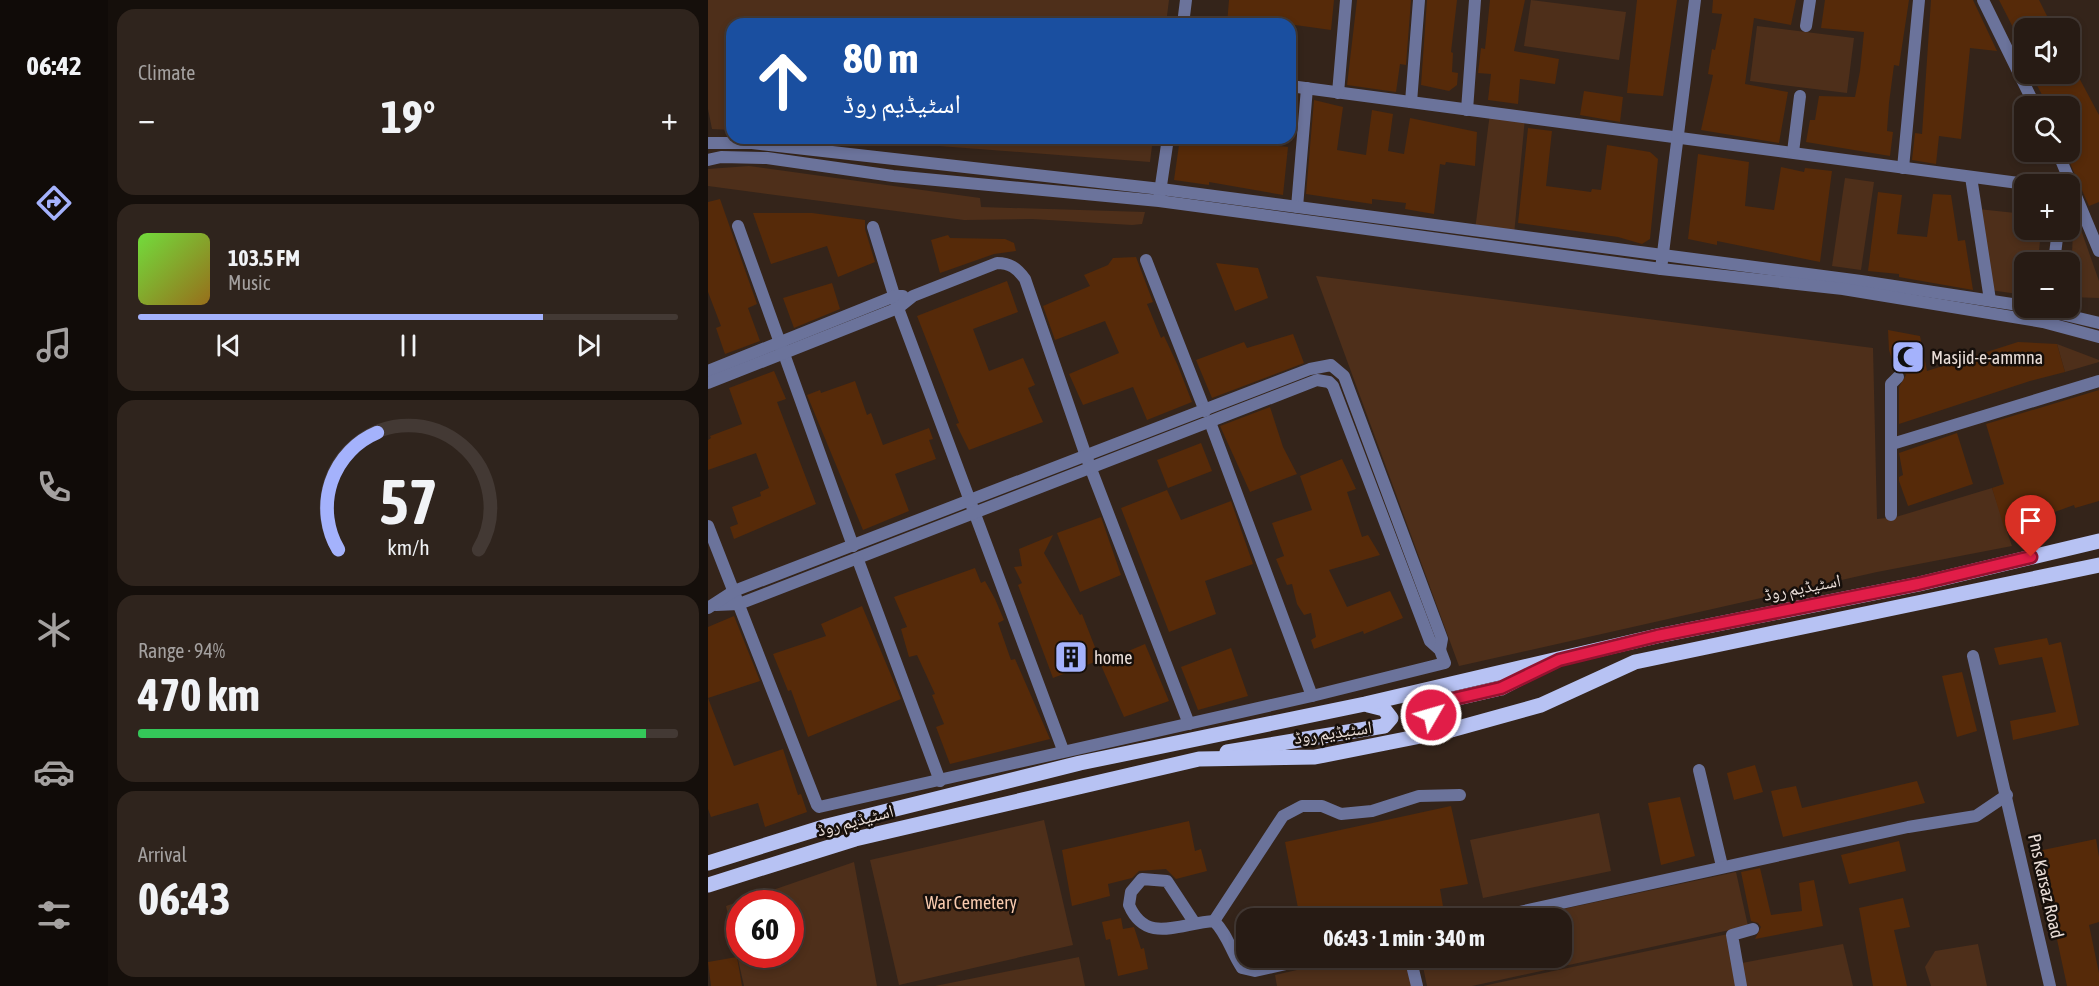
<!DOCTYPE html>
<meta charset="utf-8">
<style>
body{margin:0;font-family:"Asap Condensed","Noto Naskh Arabic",sans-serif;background:#2f241d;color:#f1f3f6;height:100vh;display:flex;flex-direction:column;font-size:22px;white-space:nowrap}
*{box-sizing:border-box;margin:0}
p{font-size:20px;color:#a4a1a0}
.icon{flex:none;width:33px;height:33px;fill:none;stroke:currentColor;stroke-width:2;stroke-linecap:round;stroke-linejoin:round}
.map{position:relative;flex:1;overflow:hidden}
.drawer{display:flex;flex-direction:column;gap:9px;padding:9px;background:#150f0b;width:600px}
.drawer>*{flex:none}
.banner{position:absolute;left:18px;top:18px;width:570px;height:126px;border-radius:18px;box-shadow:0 3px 9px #0003,0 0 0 2px #433934;background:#1a4fa0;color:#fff;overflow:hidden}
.fabs{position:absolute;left:1306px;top:18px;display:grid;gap:12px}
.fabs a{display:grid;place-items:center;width:66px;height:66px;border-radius:12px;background:#271b14;box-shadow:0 3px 9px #0003,0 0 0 2px #433934;font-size:30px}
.speed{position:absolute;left:18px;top:890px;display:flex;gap:12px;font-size:30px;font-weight:700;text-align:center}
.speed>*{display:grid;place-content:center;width:78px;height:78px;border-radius:50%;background:#271b14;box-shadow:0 3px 9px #0003,0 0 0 2px #433934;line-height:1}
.speed .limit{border:9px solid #d22;background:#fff;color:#111}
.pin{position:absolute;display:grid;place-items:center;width:51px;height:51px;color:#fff;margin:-62px -26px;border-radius:50% 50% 50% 0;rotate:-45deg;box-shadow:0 0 6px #0007}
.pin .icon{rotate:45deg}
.me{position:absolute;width:66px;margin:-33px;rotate:52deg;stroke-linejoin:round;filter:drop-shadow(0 0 4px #0008)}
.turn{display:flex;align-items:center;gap:21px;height:126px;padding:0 18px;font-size:27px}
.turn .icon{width:78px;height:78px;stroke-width:2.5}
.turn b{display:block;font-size:42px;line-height:51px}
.big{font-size:45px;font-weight:700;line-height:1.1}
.drawer .card{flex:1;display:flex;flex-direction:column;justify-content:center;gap:9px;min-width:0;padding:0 21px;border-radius:18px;background:#2f241d}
.drawer .dial{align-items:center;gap:0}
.dial svg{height:156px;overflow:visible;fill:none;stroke:#433934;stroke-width:7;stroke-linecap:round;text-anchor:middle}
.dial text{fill:#f1f3f6;stroke:none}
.song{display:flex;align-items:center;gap:18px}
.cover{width:72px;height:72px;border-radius:9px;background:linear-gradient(135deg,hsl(100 70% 55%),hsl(40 70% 35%))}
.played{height:6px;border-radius:3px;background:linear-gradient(90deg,#a4b2fc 75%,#433934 75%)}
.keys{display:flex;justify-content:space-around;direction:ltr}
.heat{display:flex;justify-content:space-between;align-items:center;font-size:33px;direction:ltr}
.charge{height:9px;border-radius:4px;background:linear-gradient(90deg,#34c759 94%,#433934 0)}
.trip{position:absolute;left:528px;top:908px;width:336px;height:60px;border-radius:18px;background:#271b14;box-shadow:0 3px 9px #0003,0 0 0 2px #433934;font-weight:700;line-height:60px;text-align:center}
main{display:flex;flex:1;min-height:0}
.tab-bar{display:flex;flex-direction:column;width:108px;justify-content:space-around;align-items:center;background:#100b08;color:#a4a1a0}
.tab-bar .icon{width:42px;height:42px}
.tab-bar .selected{color:#a4b2fc}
.tab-bar b{font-size:27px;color:#f1f3f6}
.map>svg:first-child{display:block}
</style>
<main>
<nav class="tab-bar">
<b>06:42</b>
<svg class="icon selected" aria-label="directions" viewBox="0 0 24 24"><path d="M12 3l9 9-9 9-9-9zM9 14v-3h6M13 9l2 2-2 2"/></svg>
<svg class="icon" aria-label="music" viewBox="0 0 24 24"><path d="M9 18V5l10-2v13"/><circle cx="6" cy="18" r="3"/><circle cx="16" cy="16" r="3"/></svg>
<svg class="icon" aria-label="phone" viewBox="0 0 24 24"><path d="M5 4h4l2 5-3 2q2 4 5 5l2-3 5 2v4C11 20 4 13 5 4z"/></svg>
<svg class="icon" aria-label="climate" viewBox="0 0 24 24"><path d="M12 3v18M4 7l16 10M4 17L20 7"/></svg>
<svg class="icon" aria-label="car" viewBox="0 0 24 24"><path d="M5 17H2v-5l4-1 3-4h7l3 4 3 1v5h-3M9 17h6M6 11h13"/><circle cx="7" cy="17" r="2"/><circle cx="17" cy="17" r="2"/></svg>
<svg class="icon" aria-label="filters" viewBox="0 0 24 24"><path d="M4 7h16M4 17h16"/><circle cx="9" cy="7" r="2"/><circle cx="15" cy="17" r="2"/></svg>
</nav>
<section class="drawer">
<div class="card"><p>Climate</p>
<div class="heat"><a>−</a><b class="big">19°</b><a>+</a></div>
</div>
<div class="card">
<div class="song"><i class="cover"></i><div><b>103.5 FM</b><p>Music</p></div></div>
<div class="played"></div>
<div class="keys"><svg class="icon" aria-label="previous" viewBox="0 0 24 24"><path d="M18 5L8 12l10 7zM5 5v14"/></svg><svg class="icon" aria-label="pause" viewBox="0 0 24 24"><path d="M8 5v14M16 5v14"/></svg><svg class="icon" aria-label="next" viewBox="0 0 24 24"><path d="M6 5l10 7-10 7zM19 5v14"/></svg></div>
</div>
<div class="card dial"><svg viewBox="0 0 100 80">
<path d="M14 69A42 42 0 1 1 86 69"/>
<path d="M14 69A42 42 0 0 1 34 9" stroke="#a4b2fc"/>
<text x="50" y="56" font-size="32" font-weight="700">57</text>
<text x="50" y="72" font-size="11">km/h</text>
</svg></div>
<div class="card"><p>Range · 94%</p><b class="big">470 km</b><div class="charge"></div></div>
<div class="card"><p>Arrival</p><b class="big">06:43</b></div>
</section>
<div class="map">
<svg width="1391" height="986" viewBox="0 0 1391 986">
<rect width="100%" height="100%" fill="#34241a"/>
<!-- green -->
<g fill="#4e2f1a" fill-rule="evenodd">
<path d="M 0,0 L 461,0 L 458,24 L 24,24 L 24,130 L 4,129 L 0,109 Z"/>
<path d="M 823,0 L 918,12 L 911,60 L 816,46 Z"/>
<path d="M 1049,26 L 1146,38 L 1139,93 L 1042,81 Z"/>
<path d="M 782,113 L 817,118 L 806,235 L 767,230 Z"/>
<path d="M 126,138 L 445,138 L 442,162 Z"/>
<path d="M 41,166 L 272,198 L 273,207 L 437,212 L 434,224 L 424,225 L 324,219 L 256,220 L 0,186 L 0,169 Z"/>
<path d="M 1137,178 L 1166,182 L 1153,270 L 1124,266 Z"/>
<path d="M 1270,209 L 1317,214 L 1317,230 L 1333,230 L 1330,262 L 1317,262 L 1317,295 L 1282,290 Z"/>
<path d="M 1366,210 L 1391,281 L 1391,298 L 1362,297 Z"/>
<path d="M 608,276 L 1165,348 L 1169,519 L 1188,517 L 1284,488 L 1304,546 L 1169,572 L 751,666 Z"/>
<path d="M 1349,344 L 1391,360 L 1391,362 L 1357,372 Z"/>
<path d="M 891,813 L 903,871 L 775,898 L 762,840 Z"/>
<path d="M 336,820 L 365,945 L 191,985 L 162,860 Z"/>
<path d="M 146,862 L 169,986 L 36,986 L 18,906 ZM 32,903 L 82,903 L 82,954 L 32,954 Z"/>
<path d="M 1028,872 L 1040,926 L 764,986 L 719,986 L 713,957 L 854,957 L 854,918 L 814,918 Z"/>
<path d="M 1020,934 L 1030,986 L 775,986 Z"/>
<path d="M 1135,944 L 1145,986 L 1038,986 L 1034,963 Z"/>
<path d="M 1270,944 L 1279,986 L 1223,986 L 1217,967 L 1227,951 Z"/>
<path d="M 371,957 L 377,986 L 227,986 Z"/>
<path d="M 646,957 L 698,957 L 704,986 L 569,986 L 567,975 Z"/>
</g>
<!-- building -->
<g fill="#562a09">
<path d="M 521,0 L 626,0 L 623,30 L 559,21 L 558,24 L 519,24 Z"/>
<path d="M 649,0 L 703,0 L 698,65 L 692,64 L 688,92 L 639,85 Z"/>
<path d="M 719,0 L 749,0 L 743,52 L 745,53 L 744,72 L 750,73 L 749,85 L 741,91 L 713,85 Z"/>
<path d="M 782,0 L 817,0 L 806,51 L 851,59 L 847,84 L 812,79 L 810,104 L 780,100 L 783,74 L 770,73 L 773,48 L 777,49 Z"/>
<path d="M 929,0 L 969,0 L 955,96 L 919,93 Z"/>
<path d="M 1005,0 L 1088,0 L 1083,25 L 1046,18 L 1037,84 L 1080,92 L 1071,143 L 993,130 L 1005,75 L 1000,74 L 1004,49 L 1007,50 L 1014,14 L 1004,13 Z"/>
<path d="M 1117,0 L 1201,0 L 1191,66 L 1186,65 L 1181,103 L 1179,131 L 1185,132 L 1182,156 L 1098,142 L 1102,120 L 1107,120 L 1111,96 L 1147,97 L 1152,71 L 1156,32 L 1113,28 Z"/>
<path d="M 1223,0 L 1265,0 L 1289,51 L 1262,48 L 1253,139 L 1231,136 L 1228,164 L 1204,160 L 1207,133 L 1214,134 Z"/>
<path d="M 1291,0 L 1331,0 L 1345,28 L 1317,28 L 1317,51 Z"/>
<path d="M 1323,74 L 1369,74 L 1391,115 L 1391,202 L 1381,206 L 1357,152 L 1362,152 L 1362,106 L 1340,106 Z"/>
<path d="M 876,91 L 915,97 L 912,122 L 872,115 Z"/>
<path d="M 606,100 L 635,107 L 629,150 L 658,155 L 664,110 L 685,114 L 680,151 L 696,154 L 702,118 L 769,132 L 767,166 L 738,162 L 737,165 L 732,164 L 726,214 L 697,209 L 698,203 L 664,199 L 664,204 L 598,194 Z"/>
<path d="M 820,128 L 844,131 L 838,186 L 883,192 L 884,189 L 893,190 L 899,145 L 942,152 L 950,159 L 942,239 L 934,244 L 910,237 L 810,223 Z"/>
<path d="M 472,138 L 514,140 L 514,138 L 546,138 L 546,143 L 580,147 L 575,195 L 501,182 L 501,185 L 466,180 Z"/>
<path d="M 990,154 L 1041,162 L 1037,206 L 1066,210 L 1073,167 L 1096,172 L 1097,168 L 1124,171 L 1112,262 L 1009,241 L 1009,245 L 980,239 Z"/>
<path d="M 1170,192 L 1194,195 L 1189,234 L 1219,237 L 1225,194 L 1243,195 L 1250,241 L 1257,240 L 1265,290 L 1191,277 L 1191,274 L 1160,271 Z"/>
<path d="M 12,199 L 49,304 L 40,308 L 52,341 L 17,354 L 8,328 L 13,326 L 0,292 L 0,202 Z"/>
<path d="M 45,213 L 104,213 L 157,220 L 157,229 L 167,262 L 130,277 L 119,246 L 63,264 Z"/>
<path d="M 240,235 L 242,238 L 297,239 L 306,243 L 308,251 L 286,254 L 232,273 L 223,240 Z"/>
<path d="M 428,257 L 445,302 L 439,304 L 453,338 L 456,336 L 470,366 L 484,402 L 439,420 L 425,387 L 375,405 L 361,374 L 411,353 L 397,321 L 347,340 L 335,306 L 382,286 L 376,275 L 400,265 L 405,258 Z"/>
<path d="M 508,263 L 550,268 L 560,298 L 527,311 Z"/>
<path d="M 299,281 L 310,312 L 265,329 L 281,371 L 315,358 L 327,385 L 320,388 L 335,422 L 261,450 L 248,424 L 251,423 L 209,316 Z"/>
<path d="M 124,283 L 132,309 L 86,328 L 75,298 Z"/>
<path d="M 1180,330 L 1212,336 L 1219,371 L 1310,342 L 1349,344 L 1357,372 L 1322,381 L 1191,424 L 1191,387 L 1198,375 L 1193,369 L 1187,369 L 1181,350 Z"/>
<path d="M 585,334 L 596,363 L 504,398 L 488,360 L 536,342 L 539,348 Z"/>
<path d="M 66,371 L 78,399 L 69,402 L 108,504 L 26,539 L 22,527 L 30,524 L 24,507 L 53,496 L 52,492 L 61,488 L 48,453 L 0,470 L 0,440 L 3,438 L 2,436 L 34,424 L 21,388 Z"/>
<path d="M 147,381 L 159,415 L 163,413 L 175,445 L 221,428 L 225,439 L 221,440 L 228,459 L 187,474 L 201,511 L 155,530 L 99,395 L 112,390 L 113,393 Z"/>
<path d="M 1391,390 L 1391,501 L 1367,508 L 1366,505 L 1297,530 L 1284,488 L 1296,484 L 1278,424 Z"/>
<path d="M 562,407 L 575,447 L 589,474 L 542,492 L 512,426 Z"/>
<path d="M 1249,433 L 1265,484 L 1200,506 L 1191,481 L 1191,477 L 1195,475 L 1191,453 Z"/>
<path d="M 493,443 L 504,471 L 460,488 L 449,460 Z"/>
<path d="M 634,459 L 648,489 L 639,492 L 654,537 L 660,535 L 672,555 L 621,570 L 639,607 L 682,591 L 695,618 L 656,634 L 655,631 L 606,649 L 603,640 L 608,637 L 603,613 L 596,615 L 589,604 L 584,584 L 579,585 L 568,559 L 576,556 L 564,523 L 604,510 L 592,476 Z"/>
<path d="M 459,490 L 473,520 L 523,501 L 545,564 L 497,581 L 508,614 L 461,632 L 413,508 Z"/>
<path d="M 393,517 L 413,575 L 372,592 L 349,533 Z"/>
<path d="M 345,535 L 336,553 L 372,615 L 374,614 L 392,660 L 345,678 L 310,585 L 314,583 L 306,567 L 314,566 L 311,549 Z"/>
<path d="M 267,568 L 273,583 L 277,581 L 287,599 L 296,620 L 290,623 L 303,660 L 307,659 L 342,739 L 242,764 L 228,727 L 236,724 L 224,695 L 227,694 L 209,655 L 201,657 L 193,629 L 199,627 L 186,597 Z"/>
<path d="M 154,606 L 193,699 L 100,737 L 83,690 L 80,691 L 65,654 L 118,636 L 113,624 Z"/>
<path d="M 26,616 L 52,681 L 0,698 L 0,627 Z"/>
<path d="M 1339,638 L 1341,645 L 1353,642 L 1371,725 L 1305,740 L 1302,721 L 1348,712 L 1334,657 L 1291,665 L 1286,648 Z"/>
<path d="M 437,644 L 461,701 L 416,717 L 392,663 Z"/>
<path d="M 523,648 L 540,696 L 490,710 L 473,667 Z"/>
<path d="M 1254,672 L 1269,731 L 1249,737 L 1234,676 Z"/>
<path d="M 0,698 L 26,766 L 75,749 L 90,795 L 93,794 L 99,812 L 57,827 L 50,803 L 3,817 L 0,809 Z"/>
<path d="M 1047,765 L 1055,792 L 1026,800 L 1019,773 Z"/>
<path d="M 1209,781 L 1217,803 L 1075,837 L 1063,791 L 1088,786 L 1094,808 Z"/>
<path d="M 972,797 L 987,856 L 953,865 L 940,803 Z"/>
<path d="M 743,806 L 760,884 L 732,889 L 736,912 L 705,918 L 592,918 L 577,842 Z"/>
<path d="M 481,821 L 487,851 L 493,849 L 499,871 L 468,879 L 458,869 L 431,871 L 424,878 L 400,884 L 402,896 L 364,906 L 354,850 Z"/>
<path d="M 1388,839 L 1391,857 L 1391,922 L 1381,925 L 1391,973 L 1391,986 L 1359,986 L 1330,851 Z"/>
<path d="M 1191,841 L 1198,871 L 1141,884 L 1133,855 Z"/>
<path d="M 1052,868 L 1063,915 L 1094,911 L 1091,883 L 1106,880 L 1115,926 L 1047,939 L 1053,927 L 1050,923 L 1043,921 L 1033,872 Z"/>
<path d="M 1195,898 L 1202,927 L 1186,930 L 1199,986 L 1165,986 L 1151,908 Z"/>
<path d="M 413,918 L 415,929 L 426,927 L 433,949 L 436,948 L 440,969 L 410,976 L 402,939 L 398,940 L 394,922 Z"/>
<path d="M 29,957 L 34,986 L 3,986 L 0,962 Z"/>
</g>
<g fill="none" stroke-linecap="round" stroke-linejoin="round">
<!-- minor -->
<g stroke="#6b739b" stroke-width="12">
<path d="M 1275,0 L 1327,106"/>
<path d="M 475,24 L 478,0"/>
<path d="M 1098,26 L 1102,0"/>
<path d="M 582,86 L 1318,184"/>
<path d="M 630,93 L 638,0"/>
<path d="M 703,102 L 711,0"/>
<path d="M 759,110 L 767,0"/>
<path d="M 1085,152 L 1092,96"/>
<path d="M 1353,160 L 1391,251"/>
<path d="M 1195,168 L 1211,0"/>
<path d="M 1263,177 L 1282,300"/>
<path d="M 451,199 L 460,138"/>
<path d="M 589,207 L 599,88"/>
<path d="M 30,226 L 145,546"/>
<path d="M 165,227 L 190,308 L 355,750"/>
<path d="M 438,260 L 497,411"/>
<path d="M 1346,262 L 1350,230"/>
<path d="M 953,269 L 987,0"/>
<path d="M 0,371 L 187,296 L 195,296"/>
<path d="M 0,383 L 190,308 L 205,296 L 289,263 C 302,263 309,268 317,279 L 378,456 L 481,724"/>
<path d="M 502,422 L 604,696"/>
<path d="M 1184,444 L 1391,381"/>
<path d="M 1183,515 L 1183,384 L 1190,377"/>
<path d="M 0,526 L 109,805 L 111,807 L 604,696 L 737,663 L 732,650 L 722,641 L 625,386 L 621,382 L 609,380 L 31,604 L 8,605"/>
<path d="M 150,560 L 232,781"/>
<path d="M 0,608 L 26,591 L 602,369 L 623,365 L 636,376 L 734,639 L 732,650"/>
<path d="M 991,770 L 1014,866"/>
<path d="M 784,918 L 1200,827 L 1268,816 L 1299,795"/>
<path d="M 506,921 L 575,816 L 594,806 L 614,806 L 633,814 L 664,811 L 711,796 L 752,795"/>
<path d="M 486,922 L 459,881 L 434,879 L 423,892 L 421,905 C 438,945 472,923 506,921 C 520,935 523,952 534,968 L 547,971 L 609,957"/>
<path d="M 702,957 L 709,986"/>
<path d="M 1033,986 L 1024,935 L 1045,929"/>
</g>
<!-- tertiary -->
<g stroke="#6b739b" stroke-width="12">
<path d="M 0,143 L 44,143 L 453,189 L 1153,281 L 1317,306"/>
<path d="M 0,160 L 13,157 L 59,158 L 185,176 L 451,201 L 953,269 L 1135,289 L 1335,322 L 1391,337"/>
<path d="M 1328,308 L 1391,323"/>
<path d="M 1265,656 L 1342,986"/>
</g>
<!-- primary -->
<g stroke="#b7c2f3" stroke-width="15">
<path d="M 743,730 L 723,715 L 723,706 L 728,703 L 793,688 L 826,671"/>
<path d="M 519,752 L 676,726 L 683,718 L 676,709 L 660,705"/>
<path d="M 0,863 L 119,826 L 372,763 L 657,704 L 949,636 L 1211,584 L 1391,541"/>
<path d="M 0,885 L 147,839 L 491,759 L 607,757 L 743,730 L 833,705 L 927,662 L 1391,565"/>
</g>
</g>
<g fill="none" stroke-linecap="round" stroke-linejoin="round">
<defs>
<path id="route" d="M 723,715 L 723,706 L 728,703 L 793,688 L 851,660 L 949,636 L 1210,584 L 1323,557"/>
</defs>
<!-- route casing -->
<use href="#route" stroke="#92132f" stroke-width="15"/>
<!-- route -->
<use href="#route" stroke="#e11d48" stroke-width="10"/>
</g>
<!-- icons -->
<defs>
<symbol id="mosque-square" viewBox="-11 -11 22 22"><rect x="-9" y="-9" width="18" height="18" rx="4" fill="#a4b2fc" stroke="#160f0b"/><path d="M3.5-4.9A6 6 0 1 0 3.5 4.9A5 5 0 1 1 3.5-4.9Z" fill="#111"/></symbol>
<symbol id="building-square" viewBox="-11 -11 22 22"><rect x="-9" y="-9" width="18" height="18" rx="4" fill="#a4b2fc" stroke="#160f0b"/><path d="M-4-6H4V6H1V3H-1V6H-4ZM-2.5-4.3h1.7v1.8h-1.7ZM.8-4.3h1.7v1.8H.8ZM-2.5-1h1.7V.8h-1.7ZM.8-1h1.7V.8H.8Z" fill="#111"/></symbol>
</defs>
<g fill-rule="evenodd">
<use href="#mosque-square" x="1181" y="338" width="38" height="38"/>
<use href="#building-square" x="344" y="638" width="38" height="38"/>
</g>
<g text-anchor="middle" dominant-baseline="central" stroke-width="5" stroke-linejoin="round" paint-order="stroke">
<!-- poi labels -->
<g font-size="18" fill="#e9ddd7" stroke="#160f0b" text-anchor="start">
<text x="1223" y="357">Masjid-e-ammna</text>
<text x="386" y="657">home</text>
</g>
<!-- street labels -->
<g font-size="18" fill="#e9ddd7" stroke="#160f0b">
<text transform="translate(1094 587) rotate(-11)">اسٹیڈیم روڈ</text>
<text transform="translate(625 732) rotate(-8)">اسٹیڈیم روڈ</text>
<text transform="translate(147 820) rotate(-15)">اسٹیڈیم روڈ</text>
<text transform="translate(1338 886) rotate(77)">Pns Karsaz Road</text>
</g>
<!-- park labels -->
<g font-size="18" fill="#f8caae" stroke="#160f0b">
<text x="263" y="902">War Cemetery</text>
</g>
</g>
</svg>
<div class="fabs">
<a><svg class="icon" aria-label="sound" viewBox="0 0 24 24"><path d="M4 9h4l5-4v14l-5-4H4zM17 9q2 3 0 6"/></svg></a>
<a><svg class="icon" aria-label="search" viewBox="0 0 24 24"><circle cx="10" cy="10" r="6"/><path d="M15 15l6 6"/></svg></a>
<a>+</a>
<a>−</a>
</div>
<div class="speed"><div class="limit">60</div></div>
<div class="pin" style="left:1323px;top:557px;background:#d93025"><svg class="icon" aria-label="arrive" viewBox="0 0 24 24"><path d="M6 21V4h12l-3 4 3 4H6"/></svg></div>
<svg class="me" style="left:723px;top:715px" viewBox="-20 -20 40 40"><circle r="17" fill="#e11d48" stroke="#fff" stroke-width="3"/><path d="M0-11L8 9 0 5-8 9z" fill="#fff"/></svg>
<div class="trip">06:43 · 1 min · 340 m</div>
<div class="banner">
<div class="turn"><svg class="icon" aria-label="ahead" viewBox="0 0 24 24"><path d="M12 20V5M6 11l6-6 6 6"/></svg><div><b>80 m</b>اسٹیڈیم روڈ</div></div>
</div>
</div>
</main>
